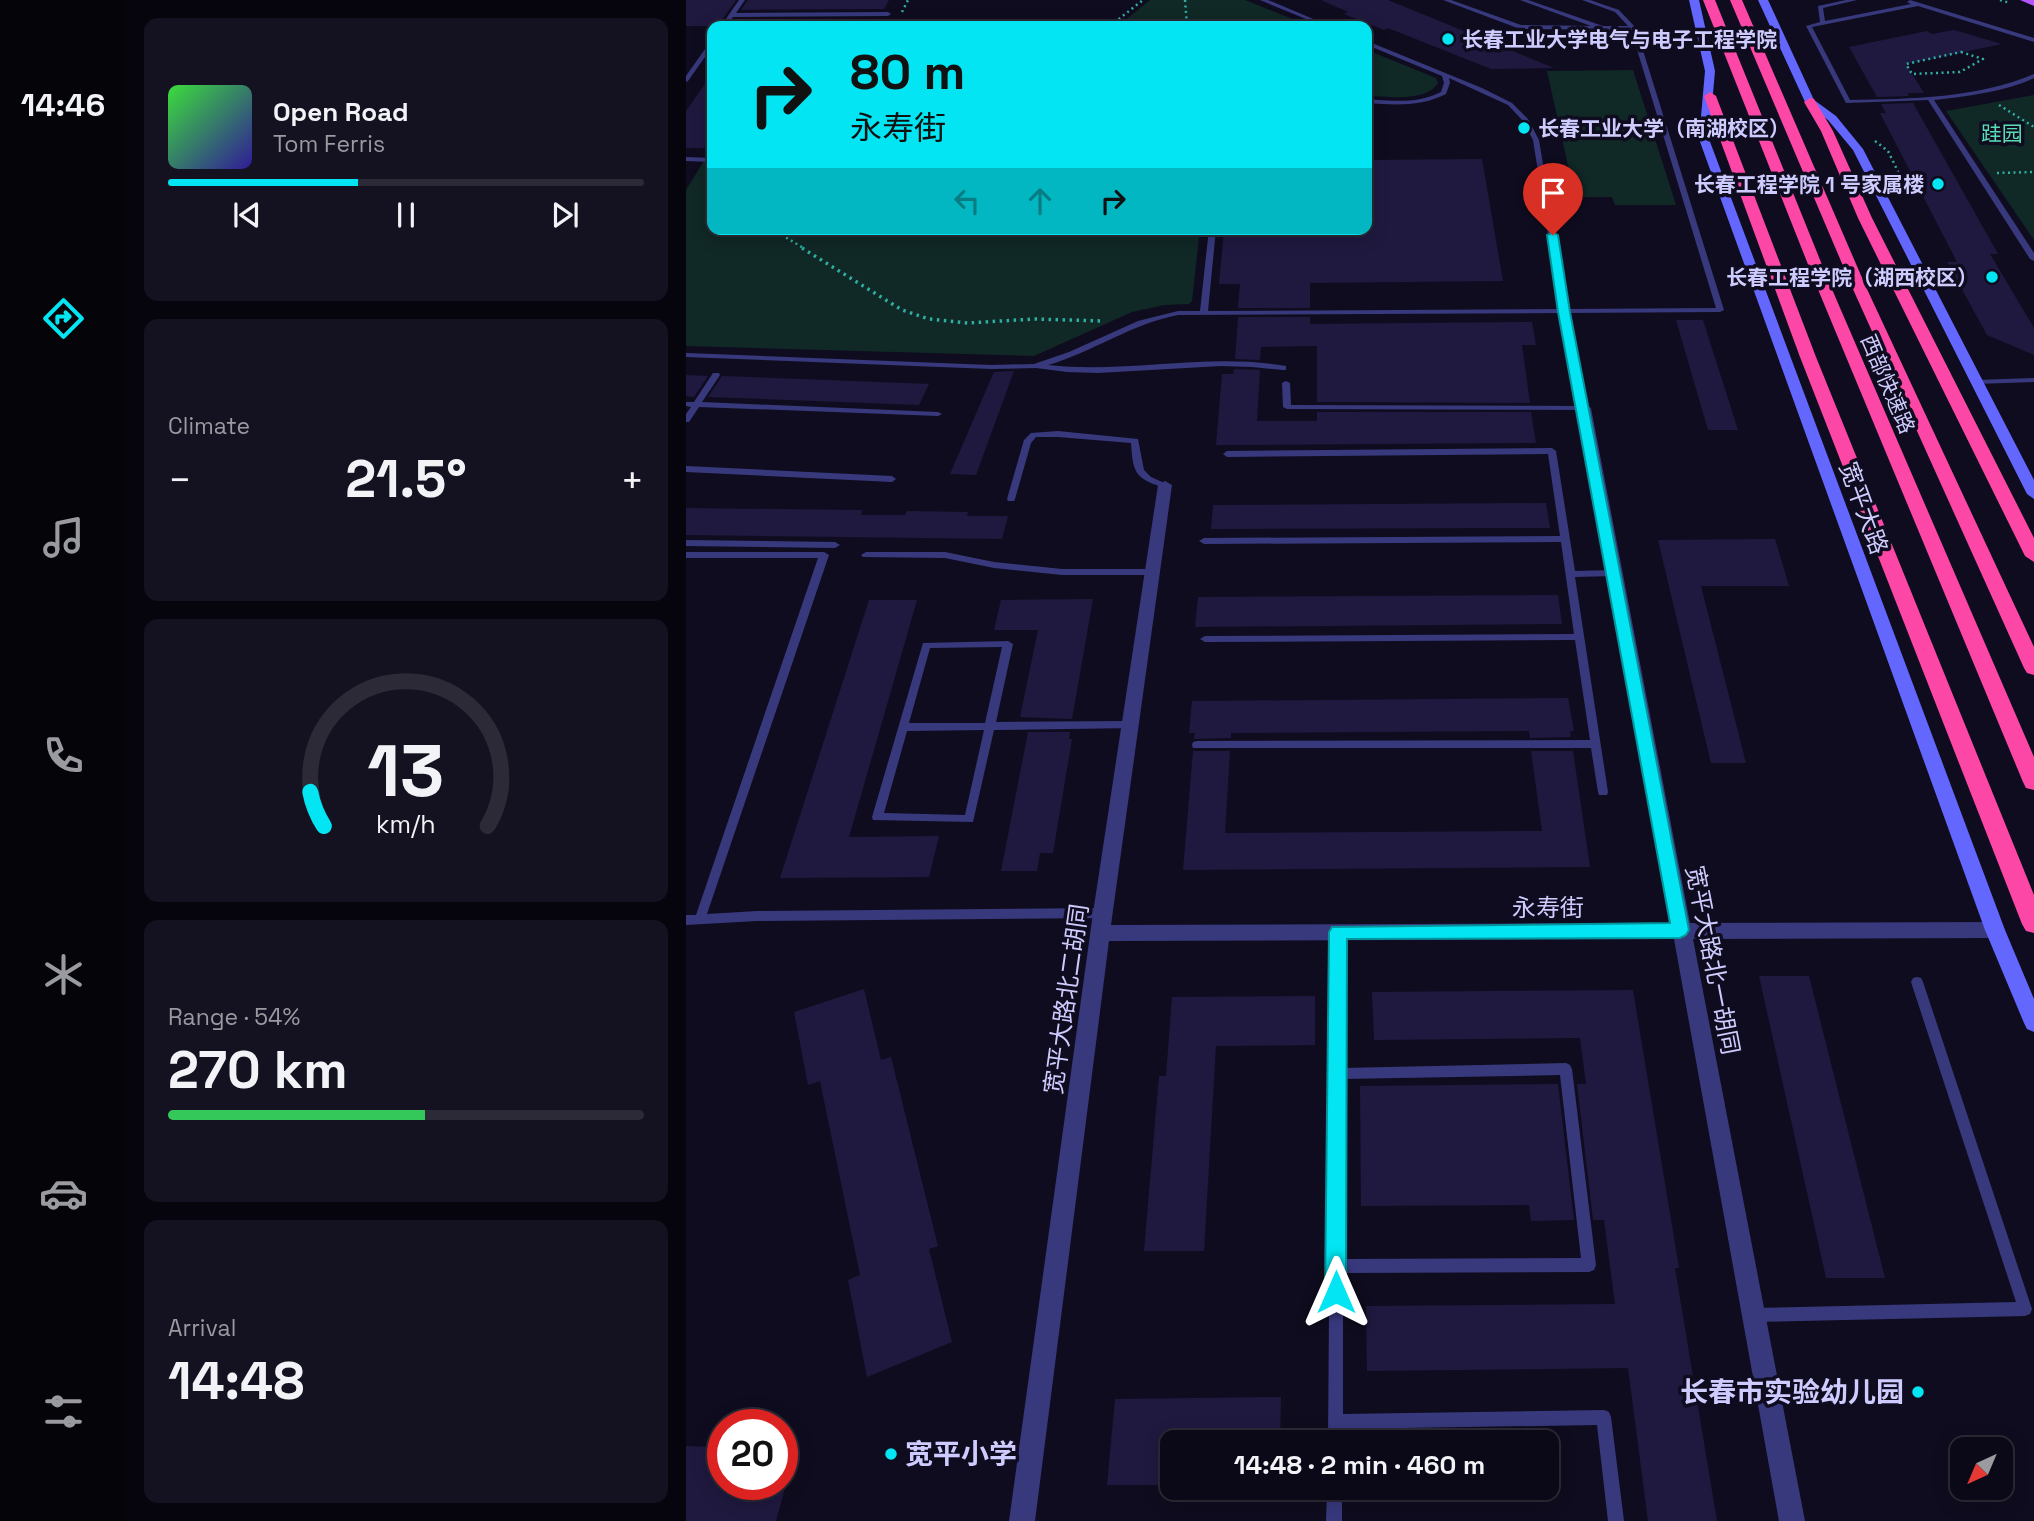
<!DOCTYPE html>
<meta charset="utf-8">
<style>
body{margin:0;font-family:"Space Grotesk","Noto Sans SC",sans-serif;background:#141220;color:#f1f3f6;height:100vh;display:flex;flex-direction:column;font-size:26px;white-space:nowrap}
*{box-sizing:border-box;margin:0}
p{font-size:23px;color:#9a9aa1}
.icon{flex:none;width:38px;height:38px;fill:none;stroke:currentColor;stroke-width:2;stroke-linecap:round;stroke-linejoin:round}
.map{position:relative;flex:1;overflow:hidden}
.side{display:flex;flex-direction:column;gap:18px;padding:18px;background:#06050d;width:560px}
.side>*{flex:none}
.banner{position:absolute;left:21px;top:21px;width:665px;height:214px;border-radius:14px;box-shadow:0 4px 18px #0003,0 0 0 2px #2b2a36;background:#03e5f2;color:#111;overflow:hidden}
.needle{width:46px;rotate:224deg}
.tools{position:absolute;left:1264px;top:1437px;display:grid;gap:14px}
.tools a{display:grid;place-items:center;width:63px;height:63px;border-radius:14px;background:#0b0917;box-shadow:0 4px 18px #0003,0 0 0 2px #2b2a36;font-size:35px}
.speed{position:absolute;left:21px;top:1409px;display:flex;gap:14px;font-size:35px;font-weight:700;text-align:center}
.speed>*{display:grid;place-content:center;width:91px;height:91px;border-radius:50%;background:#0b0917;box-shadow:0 4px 18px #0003,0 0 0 2px #2b2a36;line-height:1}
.speed .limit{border:10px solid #d22;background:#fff;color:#111}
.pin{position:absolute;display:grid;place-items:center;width:60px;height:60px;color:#fff;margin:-72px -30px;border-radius:50% 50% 50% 0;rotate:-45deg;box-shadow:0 0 7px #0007}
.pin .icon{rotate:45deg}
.me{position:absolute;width:77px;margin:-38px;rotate:0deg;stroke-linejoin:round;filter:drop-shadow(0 0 5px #0008)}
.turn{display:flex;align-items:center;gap:24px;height:147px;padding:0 28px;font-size:32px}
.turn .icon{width:91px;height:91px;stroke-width:2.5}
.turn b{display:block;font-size:49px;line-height:60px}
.lanes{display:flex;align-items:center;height:66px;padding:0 28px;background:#0003;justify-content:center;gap:35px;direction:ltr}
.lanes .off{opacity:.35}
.big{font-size:52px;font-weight:800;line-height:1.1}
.side .widget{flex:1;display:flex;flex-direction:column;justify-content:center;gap:10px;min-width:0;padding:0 24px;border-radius:14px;background:#141220}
.side .dial{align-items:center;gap:0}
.dial svg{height:182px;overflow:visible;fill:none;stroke:#2b2a36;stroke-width:7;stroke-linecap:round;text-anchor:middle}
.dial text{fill:#f1f3f6;stroke:none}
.song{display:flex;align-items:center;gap:21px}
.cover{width:84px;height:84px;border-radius:10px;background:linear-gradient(135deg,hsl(120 70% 55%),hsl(250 70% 35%))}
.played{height:7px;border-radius:4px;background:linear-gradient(90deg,#03e5f2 40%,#2b2a36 40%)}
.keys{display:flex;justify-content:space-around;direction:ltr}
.heat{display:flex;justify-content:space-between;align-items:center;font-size:38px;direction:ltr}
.charge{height:10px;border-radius:5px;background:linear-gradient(90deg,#34c759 54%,#2b2a36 0)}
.trip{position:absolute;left:474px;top:1430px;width:399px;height:70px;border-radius:14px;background:#0b0917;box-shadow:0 4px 18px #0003,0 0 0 2px #2b2a36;font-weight:800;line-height:70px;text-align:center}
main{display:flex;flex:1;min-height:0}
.tab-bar{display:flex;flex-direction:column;width:126px;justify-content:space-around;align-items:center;background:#040409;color:#9a9aa1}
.tab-bar .icon{width:49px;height:49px}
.tab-bar .active{color:#03e5f2}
.tab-bar b{font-size:32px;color:#f1f3f6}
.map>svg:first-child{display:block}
</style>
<main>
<nav class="tab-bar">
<b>14:46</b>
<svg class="icon active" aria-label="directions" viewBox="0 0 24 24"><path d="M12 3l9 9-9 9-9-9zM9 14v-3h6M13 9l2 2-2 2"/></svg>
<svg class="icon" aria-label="music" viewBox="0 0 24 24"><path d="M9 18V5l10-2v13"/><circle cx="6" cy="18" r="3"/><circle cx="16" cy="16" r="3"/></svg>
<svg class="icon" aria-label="phone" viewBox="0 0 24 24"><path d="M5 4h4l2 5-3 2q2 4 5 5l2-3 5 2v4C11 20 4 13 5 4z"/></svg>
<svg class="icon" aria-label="climate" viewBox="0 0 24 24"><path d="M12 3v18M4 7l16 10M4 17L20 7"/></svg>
<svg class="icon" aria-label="car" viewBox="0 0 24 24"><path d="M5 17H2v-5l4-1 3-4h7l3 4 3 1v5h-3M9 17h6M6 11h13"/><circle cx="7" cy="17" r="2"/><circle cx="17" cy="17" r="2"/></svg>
<svg class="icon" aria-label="filters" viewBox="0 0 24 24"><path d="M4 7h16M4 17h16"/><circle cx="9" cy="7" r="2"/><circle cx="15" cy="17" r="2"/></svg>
</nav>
<section class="side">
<div class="widget">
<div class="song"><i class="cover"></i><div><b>Open Road</b><p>Tom Ferris</p></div></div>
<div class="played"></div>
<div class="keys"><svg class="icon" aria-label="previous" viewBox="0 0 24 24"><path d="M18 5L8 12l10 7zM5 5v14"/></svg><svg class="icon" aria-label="pause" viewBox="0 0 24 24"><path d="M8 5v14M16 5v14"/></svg><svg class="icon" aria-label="next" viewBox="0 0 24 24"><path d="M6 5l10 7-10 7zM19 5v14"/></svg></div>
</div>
<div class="widget"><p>Climate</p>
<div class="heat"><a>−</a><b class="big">21.5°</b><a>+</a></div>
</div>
<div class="widget dial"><svg viewBox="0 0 100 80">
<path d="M14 69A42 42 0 1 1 86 69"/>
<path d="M14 69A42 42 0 0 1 8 54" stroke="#03e5f2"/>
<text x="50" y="56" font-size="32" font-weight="700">13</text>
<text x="50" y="72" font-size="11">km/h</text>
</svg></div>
<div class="widget"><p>Range · 54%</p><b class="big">270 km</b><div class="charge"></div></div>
<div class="widget"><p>Arrival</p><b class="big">14:48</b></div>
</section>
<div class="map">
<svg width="1348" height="1521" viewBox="0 0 1348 1521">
<rect width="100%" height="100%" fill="#0f0c1f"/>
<!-- green -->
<g fill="#102826">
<path d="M 464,0 L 559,0 L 614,22 L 617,26 L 432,26 Z"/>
<path d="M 681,50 L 750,78 L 752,83 C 739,103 701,96 681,96 Z"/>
<path d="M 947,70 L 990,205 L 929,205 L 926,197 L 889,197 L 861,71 Z"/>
<path d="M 1348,95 L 1348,240 L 1260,111 Z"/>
<path d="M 26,148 L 26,229 L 514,229 L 506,301 L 503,304 L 479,305 L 446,312 L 348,356 L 0,346 L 0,190 Z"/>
</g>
<!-- building -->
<g fill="#1f193f">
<path d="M 0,0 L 50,0 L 32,26 L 0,26 Z"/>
<path d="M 62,0 L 203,0 L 198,9 L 55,10 Z"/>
<path d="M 635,0 L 702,0 L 868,68 L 805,69 L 702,28 L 698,30 L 658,14 L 662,12 Z"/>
<path d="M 194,19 L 190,26 L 44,26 L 48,20 Z"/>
<path d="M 1268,30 L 1316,44 L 1220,64 L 1238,93 L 1221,93 L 1223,96 L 1191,97 L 1163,47 L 1241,31 L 1246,34 Z"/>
<path d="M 26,74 L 26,135 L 18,148 L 0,148 L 0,111 Z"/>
<path d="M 1227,103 L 1312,254 L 1304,254 L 1348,328 L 1348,355 L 1301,335 L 1261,262 L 1271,262 L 1194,113 L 1200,113 L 1195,104 Z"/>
<path d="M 796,159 L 817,281 L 624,283 L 624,308 L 552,308 L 554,284 L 533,284 L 538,229 L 681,229 L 681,160 Z"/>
<path d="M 552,317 L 624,317 L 624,324 L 846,322 L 850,345 L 836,345 L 844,403 L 631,402 L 631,346 L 575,347 L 574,360 L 549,359 Z"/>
<path d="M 990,320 L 1017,320 L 1052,430 L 1022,430 Z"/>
<path d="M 548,369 L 574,370 L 571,421 L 631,421 L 631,412 L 845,412 L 850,443 L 530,445 L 536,374 L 547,374 Z"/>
<path d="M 328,371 L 290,475 L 264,474 L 308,372 Z"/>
<path d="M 0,375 L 22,376 L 8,397 L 0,396 Z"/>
<path d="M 36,376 L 243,384 L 233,405 L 22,397 Z"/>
<path d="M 860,503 L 864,528 L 525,529 L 527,505 Z"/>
<path d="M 0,508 L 176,510 L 175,515 L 219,515 L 221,511 L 282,512 L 281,516 L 322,516 L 316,539 L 0,535 Z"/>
<path d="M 1089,539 L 1103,586 L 1015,586 L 1060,763 L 1025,763 L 972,540 Z"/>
<path d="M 872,595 L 876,624 L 509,627 L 512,597 Z"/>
<path d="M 407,599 L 386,719 L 334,717 L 352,630 L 308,630 L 315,600 Z"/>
<path d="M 183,600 L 231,600 L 163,837 L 253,836 L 243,877 L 94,878 Z"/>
<path d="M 882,698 L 888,731 L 884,731 L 885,737 L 844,738 L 843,731 L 545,733 L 545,738 L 508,739 L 509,733 L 503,733 L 506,701 Z"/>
<path d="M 342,732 L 384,732 L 383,739 L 386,739 L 367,853 L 354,853 L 351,871 L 315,871 Z"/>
<path d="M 507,751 L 544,751 L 539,833 L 856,831 L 845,751 L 887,751 L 904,867 L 497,870 Z"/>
<path d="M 1073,976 L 1123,976 L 1199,1278 L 1140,1278 Z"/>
<path d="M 178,989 L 195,1060 L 205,1057 L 252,1246 L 243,1249 L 266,1342 L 181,1377 L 162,1280 L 174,1275 L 134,1081 L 122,1085 L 108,1012 Z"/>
<path d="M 947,990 L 993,1268 L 989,1268 L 1031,1521 L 962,1521 L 942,1368 L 681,1371 L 680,1306 L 929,1304 L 918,1220 L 907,1220 L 891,1084 L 900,1084 L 894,1038 L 688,1040 L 686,992 Z"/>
<path d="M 629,996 L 629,1045 L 530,1046 L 518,1251 L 458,1251 L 473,1076 L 480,1076 L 486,997 Z"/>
<path d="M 872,1084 L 888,1220 L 845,1221 L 843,1205 L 675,1206 L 674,1086 Z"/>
<path d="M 595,1397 L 594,1442 L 486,1442 L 486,1485 L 421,1485 L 429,1399 Z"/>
<path d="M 0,1446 L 37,1447 L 37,1484 L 100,1484 L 90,1521 L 0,1521 Z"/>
</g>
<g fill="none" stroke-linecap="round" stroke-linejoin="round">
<!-- path-far1 -->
<g stroke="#2faea1" stroke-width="2.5" stroke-dasharray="2 3.5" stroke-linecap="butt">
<path d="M 499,0 L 501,26"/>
<path d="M 1314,0 L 1324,3"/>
<path d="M 216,12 L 222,0"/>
<path d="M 424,26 L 457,0"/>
<path d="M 1275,52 L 1297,59 L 1274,72 L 1226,74 L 1220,64 Z"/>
<path d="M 1313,105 L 1348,127"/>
<path d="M 1189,141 L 1202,151 L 1220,188 L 1217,195"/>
<path d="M 1311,173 L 1348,172"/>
<path d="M 26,174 L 26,185"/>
<path d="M 86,229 L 119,249"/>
</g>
<!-- path -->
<path stroke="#2faea1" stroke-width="3.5" stroke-dasharray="2.5 4.5" stroke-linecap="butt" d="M 116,248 L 216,310 L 243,319 L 282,323 L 348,319 L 418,321"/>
<!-- lane -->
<g fill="#38397d" fill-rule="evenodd">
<path d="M 53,0 L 59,0 L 50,13 L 202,12 L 205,14 L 202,16 L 47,17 L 41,26 L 35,26 Z"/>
<path d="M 574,0 L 582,0 L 644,26 L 637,26 Z"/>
<path d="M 757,0 L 765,0 L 835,25 L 905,26 L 834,0 L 842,0 L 917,26 L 942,26 L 929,12 L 896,0 L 904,0 L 933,10 L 950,28 L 1038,310 L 1034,312 L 882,313 L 902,408 L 901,410 L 601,409 L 597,407 L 596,383 L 600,381 L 604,383 L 605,405 L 893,406 L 874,313 L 492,315 C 445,324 407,352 362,365 C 441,374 521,352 600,366 L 600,370 L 597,370 L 566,367 L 535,366 L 412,373 L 381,372 L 350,368 L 305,369 L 0,357 L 0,353 L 305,365 L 348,364 L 383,352 L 452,321 L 492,311 L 514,311 L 523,229 L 530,229 L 522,311 L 874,309 L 847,140 L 837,121 L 822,105 L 763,78 L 764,83 L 760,94 C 735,107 708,105 681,103 L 681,99 C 707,101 732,104 755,92 L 758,83 L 756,76 L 681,45 L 681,41 L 796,88 L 826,103 L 842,119 L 853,140 L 881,309 L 1030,308 L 945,30 L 834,29 Z"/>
<path d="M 1160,0 L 1171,0 L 1137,8 L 1139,21 L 1225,4 L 1221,2 L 1224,0 L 1348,38 L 1348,42 L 1232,6 L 1126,27 L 1164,100 C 1225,99 1292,98 1348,74 L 1348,78 C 1323,91 1276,97 1248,100 L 1348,253 L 1348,261 L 1344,259 L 1242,100 L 1160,103 L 1120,26 L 1134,22 L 1132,6 Z"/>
<path d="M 26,41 L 26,47 L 2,81 L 0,82 L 0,76 L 24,42 Z"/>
<path d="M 0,157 L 26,158 L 26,162 L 0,161 Z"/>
<path d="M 27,373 L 33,373 L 34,375 L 16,402 L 252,412 L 256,414 L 252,416 L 13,407 L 3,422 L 0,422 L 0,414 L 5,407 L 0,406 L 0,402 L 8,402 Z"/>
<path d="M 1348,378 L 1348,382 L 1290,384 L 1286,382 L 1290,380 Z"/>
<path d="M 372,431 L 452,439 L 458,470 L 465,477 L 483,485 L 479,488 L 476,487 C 448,478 447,471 445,443 L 372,437 L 350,437 L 345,443 L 329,499 L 328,501 L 322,501 L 321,499 L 338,440 L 345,433 Z"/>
<path d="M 866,448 L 870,451 L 889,571 L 929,570 L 934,573 L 929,576 L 889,577 L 922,792 L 921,795 L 913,795 L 912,792 L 905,748 L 507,748 L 506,745 L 507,742 L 511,741 L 904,740 L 889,640 L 519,642 L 514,639 L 519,636 L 888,634 L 875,542 L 518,544 L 513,541 L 518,538 L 874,536 L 862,454 L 541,457 L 537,454 L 541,451 Z"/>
<path d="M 0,466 L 206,476 L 210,479 L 206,482 L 0,472 Z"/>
<path d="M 0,540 L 149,542 L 154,545 L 149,548 L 0,546 Z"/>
<path d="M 0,552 L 138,552 L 143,555 L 21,914 L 71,911 L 417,908 L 421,910 L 423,913 L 421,916 L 417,918 L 71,921 L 0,925 L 0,915 L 10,915 L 132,558 L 0,558 Z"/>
<path d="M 180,552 L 259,552 L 308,562 L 376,569 L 466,569 L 471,572 L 466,575 L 376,575 L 308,568 L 259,558 L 177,557 L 175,555 Z"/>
<path d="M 322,641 L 327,644 L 310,722 L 445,721 L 449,722 L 450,725 L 449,728 L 308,730 L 287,822 L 187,820 L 186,817 L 237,643 ZM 316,647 L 299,723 L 223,723 L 244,648 ZM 298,730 L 279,815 L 198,813 L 221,731 Z"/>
<path d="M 652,927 L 656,929 L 658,932 L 657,1068 L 880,1063 L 884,1065 L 886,1069 L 910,1265 L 908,1270 L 903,1272 L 657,1273 L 657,1414 L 918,1410 L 923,1412 L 925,1417 L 938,1521 L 922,1521 L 911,1425 L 657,1429 L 656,1442 L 642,1442 L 646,932 L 648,929 ZM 874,1075 L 895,1258 L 657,1259 L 657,1079 Z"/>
<path d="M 1231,977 L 1235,978 L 1237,982 L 1346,1309 L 1344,1314 L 1339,1316 L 1067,1322 L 1062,1320 L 1060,1315 L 1062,1310 L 1067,1308 L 1330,1302 L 1225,982 L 1227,978 Z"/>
<path d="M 641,1488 L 656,1488 L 656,1521 L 640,1521 Z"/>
</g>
<!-- street -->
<path fill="#38397d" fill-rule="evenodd" d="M 898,404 L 905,408 L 1004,923 L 1309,922 L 1316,924 L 1319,930 L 1316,936 L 1309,938 L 1007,939 L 1119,1521 L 1093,1521 L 988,939 L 423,941 L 349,1521 L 323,1521 L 407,913 L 472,485 L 479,481 L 486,485 L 425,925 L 985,923 L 891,408 Z"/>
<!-- secondary -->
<g fill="#6367fd" fill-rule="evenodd">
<path d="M 1003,0 L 1013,0 L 1029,71 L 1023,139 L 1319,930 L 1348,999 L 1348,1032 L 1341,1029 L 1338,1023 L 1299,930 L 1013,139 L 1019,71 Z"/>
<path d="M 1072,0 L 1082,0 L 1128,100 L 1150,116 L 1177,149 L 1348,480 L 1348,499 L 1341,494 L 1167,150 L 1142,120 L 1119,102 Z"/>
</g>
<!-- primary -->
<path fill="#b553fd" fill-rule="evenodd" d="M 1334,0 L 1348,0 L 1348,6 Z"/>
<!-- highway -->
<g fill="#fd47a7" fill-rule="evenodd">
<path d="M 1017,0 L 1029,0 L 1145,287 L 1348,757 L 1348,790 L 1340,788 L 1337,782 L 1131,287 Z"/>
<path d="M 1044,0 L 1056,0 L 1180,287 L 1348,647 L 1348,675 L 1341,673 L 1338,668 L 1166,287 Z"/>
<path d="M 1024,92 L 1030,96 L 1130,357 L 1348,895 L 1348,933 L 1340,931 L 1336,924 L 1114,357 L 1018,96 Z"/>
<path d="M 1124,98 L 1128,99 L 1147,131 L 1186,218 L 1348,538 L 1348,562 L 1339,556 L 1172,218 L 1135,131 L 1118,102 Z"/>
</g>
</g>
<!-- route -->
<path fill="#03e5f2" stroke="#02959d" stroke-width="2" d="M 867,232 L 872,235 L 884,312 L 1003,930 L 1000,935 L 994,938 L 661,939 L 660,1292 L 657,1300 L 650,1303 L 642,1300 L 639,1292 L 643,932 L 646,927 L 984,923 L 872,312 L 861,235 Z"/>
<!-- markers -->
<g fill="#03e5f2" stroke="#0f0c1f" stroke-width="2.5">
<circle cx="762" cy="39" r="7"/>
<circle cx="838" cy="128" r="7"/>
<circle cx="1252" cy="184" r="7"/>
<circle cx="1306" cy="277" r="7"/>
<circle cx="1232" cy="1392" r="7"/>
<circle cx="205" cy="1454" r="7"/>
</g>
<g text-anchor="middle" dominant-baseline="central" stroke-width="7" stroke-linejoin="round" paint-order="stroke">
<!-- far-poi labels -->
<g font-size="21" font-weight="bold" fill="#cecbfe" stroke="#0f0c1f" text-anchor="start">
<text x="776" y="39">长春工业大学电气与电子工程学院</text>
<text x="852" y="128">长春工业大学（南湖校区）</text>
<text x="1238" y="184" text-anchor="end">长春工程学院 1 号家属楼</text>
<text x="1292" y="277" text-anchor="end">长春工程学院（湖西校区）</text>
</g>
<!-- far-park labels -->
<g font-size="21" fill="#58ddb5" stroke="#0f0c1f">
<text x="1316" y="133">跬园</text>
</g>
<!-- far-street labels -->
<g font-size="21" fill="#cecbfe" stroke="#0f0c1f">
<text transform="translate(1202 384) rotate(67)">西部快速路</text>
</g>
<!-- street labels -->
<g font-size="24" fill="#cecbfe" stroke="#0f0c1f">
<text transform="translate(1178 508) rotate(70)">宽平大路</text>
<text x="862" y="907">永寿街</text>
<text transform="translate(1027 960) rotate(79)">宽平大路北一胡同</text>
<text transform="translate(380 999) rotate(-82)">宽平大路北二胡同</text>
</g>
<!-- near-poi labels -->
<g font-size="28" font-weight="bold" fill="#cecbfe" stroke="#0f0c1f" text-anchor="end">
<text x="1218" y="1392">长春市实验幼儿园</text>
<text x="219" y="1454" text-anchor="start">宽平小学</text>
</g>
</g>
</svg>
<div class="tools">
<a><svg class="needle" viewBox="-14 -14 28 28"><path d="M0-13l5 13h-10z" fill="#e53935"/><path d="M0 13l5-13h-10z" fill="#9a9aa1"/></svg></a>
</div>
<div class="speed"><div class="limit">20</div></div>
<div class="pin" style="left:867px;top:235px;background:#d93025"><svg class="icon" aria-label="arrive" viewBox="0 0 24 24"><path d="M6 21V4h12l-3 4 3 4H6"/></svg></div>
<svg class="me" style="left:650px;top:1292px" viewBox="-20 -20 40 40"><path d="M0-17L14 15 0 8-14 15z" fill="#03e5f2" stroke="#fff" stroke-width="4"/></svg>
<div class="trip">14:48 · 2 min · 460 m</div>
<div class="banner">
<div class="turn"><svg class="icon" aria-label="right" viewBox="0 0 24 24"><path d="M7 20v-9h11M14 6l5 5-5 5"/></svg><div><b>80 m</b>永寿街</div></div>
<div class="lanes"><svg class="icon off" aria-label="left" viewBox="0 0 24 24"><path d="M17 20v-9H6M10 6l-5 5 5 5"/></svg><svg class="icon off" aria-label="ahead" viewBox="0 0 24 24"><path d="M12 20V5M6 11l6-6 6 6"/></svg><svg class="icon" aria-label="right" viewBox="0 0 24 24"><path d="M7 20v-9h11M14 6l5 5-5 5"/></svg></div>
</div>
</div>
</main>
